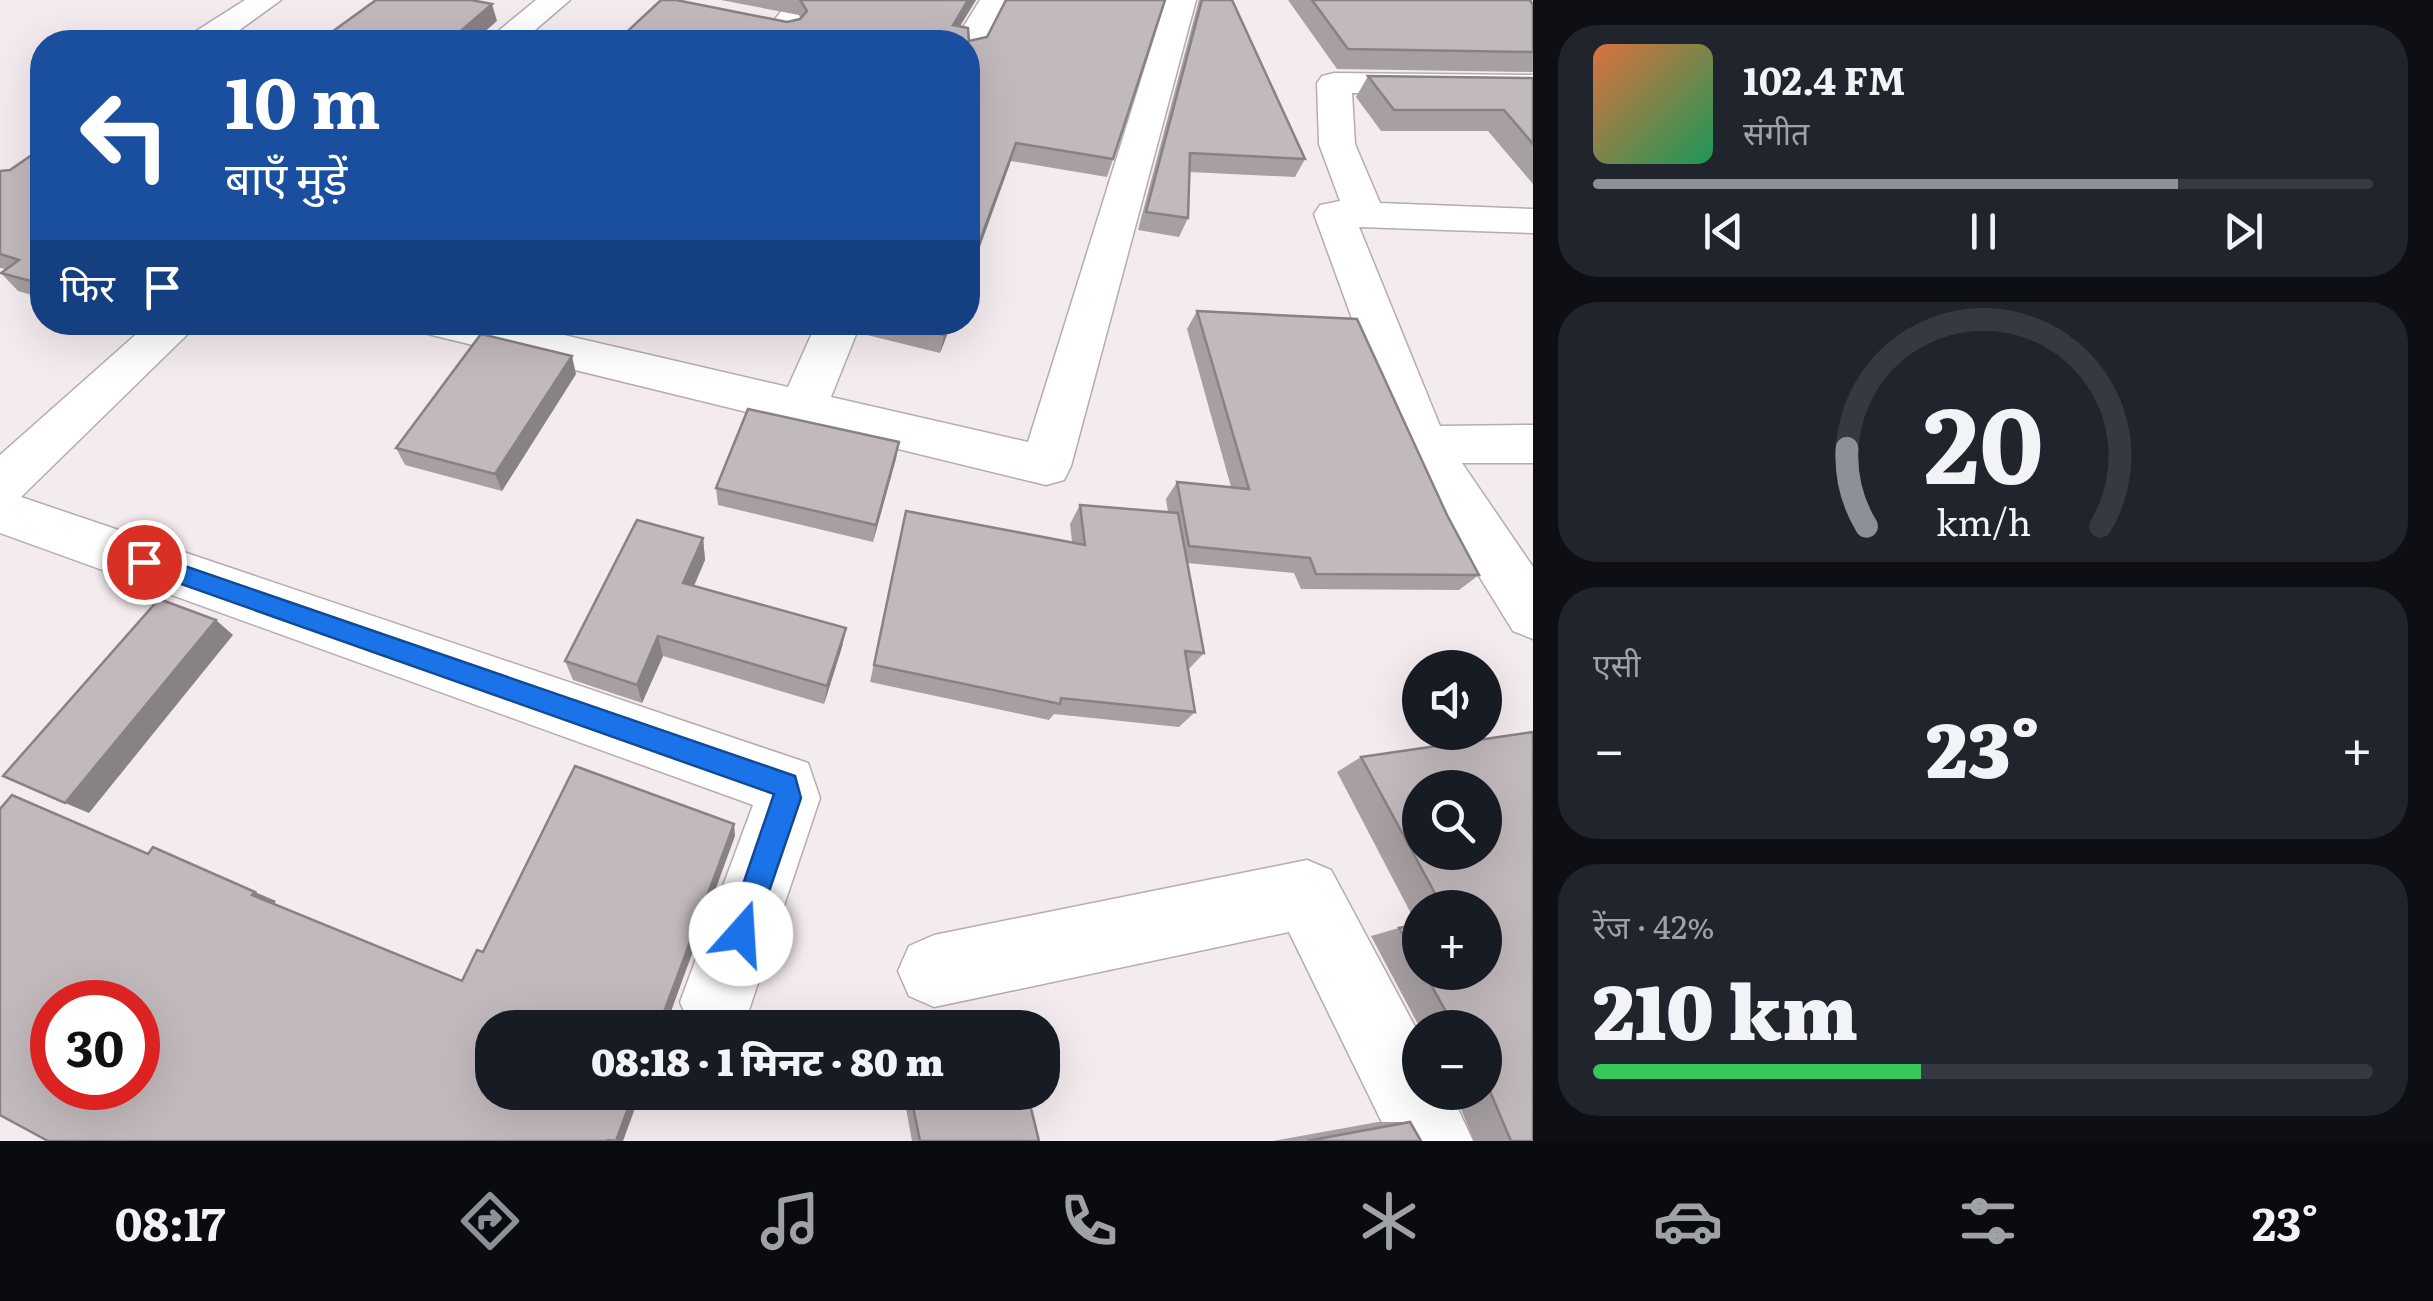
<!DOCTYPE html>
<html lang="hi">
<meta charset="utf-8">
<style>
body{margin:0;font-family:Literata,"Noto Sans Devanagari",serif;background:#20242c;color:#f1f3f6;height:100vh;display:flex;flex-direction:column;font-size:38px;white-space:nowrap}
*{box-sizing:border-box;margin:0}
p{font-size:32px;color:#9ea1a6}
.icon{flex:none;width:55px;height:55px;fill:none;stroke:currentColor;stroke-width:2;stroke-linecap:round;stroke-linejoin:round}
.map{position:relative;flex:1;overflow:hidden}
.sheet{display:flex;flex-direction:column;gap:25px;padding:25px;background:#0d0f14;width:900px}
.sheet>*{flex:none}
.top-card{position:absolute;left:30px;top:30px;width:950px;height:305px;border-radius:40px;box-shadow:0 10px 40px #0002;background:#1a4fa0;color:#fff;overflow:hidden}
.controls{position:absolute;left:1402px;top:650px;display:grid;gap:20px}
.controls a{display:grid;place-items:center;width:100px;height:100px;border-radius:50%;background:#171b24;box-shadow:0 10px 40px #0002;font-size:50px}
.speed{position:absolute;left:30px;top:980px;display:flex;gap:20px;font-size:50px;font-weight:700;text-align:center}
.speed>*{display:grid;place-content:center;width:130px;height:130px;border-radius:50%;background:#171b24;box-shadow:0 10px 40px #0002;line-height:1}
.speed .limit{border:15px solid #d22;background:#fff;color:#111}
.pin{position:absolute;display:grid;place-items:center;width:85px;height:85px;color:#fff;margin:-42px;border:5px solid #fff;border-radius:50%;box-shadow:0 2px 10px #0007}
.me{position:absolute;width:110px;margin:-55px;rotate:19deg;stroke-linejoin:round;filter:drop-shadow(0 0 8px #0008)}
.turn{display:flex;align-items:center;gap:35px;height:210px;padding:0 30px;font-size:45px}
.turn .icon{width:130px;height:130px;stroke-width:2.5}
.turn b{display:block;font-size:70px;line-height:85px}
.then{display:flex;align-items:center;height:95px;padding:0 30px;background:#0003;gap:20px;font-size:38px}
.big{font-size:75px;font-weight:800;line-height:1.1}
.sheet .card{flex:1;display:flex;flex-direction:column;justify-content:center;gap:15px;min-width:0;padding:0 35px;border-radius:40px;background:#20242c}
.sheet .dial{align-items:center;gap:0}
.dial svg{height:260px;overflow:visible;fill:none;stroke:#363941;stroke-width:7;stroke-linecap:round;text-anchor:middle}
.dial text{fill:#f1f3f6;stroke:none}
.song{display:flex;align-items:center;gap:30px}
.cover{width:120px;height:120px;border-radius:15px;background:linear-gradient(135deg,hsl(20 70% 55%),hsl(150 70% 35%))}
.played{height:10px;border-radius:5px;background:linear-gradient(90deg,#8c9099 75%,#363941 75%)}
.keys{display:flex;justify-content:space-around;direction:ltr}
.heat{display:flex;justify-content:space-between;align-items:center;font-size:55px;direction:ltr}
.charge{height:15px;border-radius:8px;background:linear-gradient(90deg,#34c759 42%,#363941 0)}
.trip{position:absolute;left:475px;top:1010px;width:585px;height:100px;border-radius:40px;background:#171b24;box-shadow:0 10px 40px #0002;font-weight:800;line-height:100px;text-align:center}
.tabs{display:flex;height:160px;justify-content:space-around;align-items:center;background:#090b0e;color:#9ea1a6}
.tabs .icon{width:70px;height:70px}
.tabs .active{color:#8c9099}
.tabs b{font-size:45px;color:#f1f3f6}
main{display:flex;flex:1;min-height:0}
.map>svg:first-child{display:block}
</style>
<main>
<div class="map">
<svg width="1533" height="1141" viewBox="0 0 1533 1141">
<rect width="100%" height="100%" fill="#f4ebee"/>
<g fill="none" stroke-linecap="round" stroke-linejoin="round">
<defs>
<g id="minor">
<path d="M 245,0 L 281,0 L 223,42 L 186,42 L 190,35 Z"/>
<path d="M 536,0 L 570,0 L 521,42 L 485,42 Z"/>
<path d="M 790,0 L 821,0 L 789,42 L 757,42 Z"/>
<path d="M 980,0 L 1010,0 L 980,53 L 968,56 L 968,42 L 954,42 Z"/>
<path d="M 1166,0 L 1196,0 L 1071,466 L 1064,480 L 1046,485 L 440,337 L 424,333 L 418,322 L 508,322 L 788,387 L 817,322 L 861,322 L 831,397 L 1028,442 Z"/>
<path d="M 1334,73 L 1533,75 L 1533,95 L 1352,93 L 1355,144 L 1380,203 L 1533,209 L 1533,233 L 1359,227 L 1440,426 L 1533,425 L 1533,463 L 1462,463 L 1533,567 L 1533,639 L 1513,631 L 1398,445 L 1314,214 L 1320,205 L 1340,201 L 1319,144 L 1317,83 L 1322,76 Z"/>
<path d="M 150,322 L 200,322 L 21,497 L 808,763 L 820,798 L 743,1028 L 691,1028 L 680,1002 L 753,805 L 0,533 L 0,455 Z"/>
<path d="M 1307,860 L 1331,870 L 1420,1036 L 1420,1092 L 1450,1092 L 1473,1141 L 1391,1141 L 1289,932 L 934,1007 L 909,996 L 898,971 L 909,946 L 934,935 Z"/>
</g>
</defs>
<!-- minor casing -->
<use href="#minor" stroke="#b5acaf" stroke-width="3"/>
<!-- minor -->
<use href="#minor" fill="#fff" fill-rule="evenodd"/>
</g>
<!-- wall -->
<g fill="#a79fa2" fill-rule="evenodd">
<path d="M 721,0 L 976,0 L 960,26 L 969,41 L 1113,159 L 1107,177 L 1011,161 L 968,42 L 787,22 L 800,18 L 799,15 Z"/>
<path d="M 1199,0 L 1232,0 L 1305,159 L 1295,177 L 1189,172 L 1188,218 L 1179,237 L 1138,230 Z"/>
<path d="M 1288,0 L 1530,0 L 1533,5 L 1533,72 L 1337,69 Z"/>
<path d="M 1368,76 L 1533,78 L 1533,184 L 1488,131 L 1381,131 L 1356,97 Z"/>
<path d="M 42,148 L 42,298 L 18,291 L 1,273 L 6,269 L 0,268 L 0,171 L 10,170 Z"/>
<path d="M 1197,311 L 1447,515 L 1479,575 L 1459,590 L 1301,589 L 1294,573 L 1187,563 L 1204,653 L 1188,670 L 1195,712 L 1179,727 L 1054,714 L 1049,720 L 870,682 L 906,511 L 1072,542 L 1070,524 L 1080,505 L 1168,512 L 1166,499 L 1177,482 L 1231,487 L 1187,329 Z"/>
<path d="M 865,322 L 952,322 L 940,353 L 863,334 Z"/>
<path d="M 576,374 L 502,491 L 405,465 L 396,448 Z"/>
<path d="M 899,442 L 873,542 L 718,505 L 716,488 Z"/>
<path d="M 703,538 L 705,560 L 694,586 L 846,628 L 842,647 L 824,704 L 663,656 L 642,703 L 573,680 L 565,661 Z"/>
<path d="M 1533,732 L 1533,1141 L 1474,1141 L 1454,1092 L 1485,1092 L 1485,1028 L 1420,1028 L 1371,936 L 1399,928 L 1417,925 L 1337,772 L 1361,757 ZM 1420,908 L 1485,908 L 1485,972 L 1420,972 Z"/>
<path d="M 903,1092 L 1027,1092 L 1039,1141 L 912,1141 Z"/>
<path d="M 1378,1122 L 1410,1122 L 1421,1141 L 1273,1141 Z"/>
</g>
<!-- shaded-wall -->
<g fill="#888284">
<path d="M 968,0 L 976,0 L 950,42 L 953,25 Z"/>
<path d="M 492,4 L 497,21 L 473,42 L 448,42 Z"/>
<path d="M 1016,143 L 1011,161 L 968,280 L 968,273 Z"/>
<path d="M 949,322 L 952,322 L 940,353 L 944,335 Z"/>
<path d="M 572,356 L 576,374 L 502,491 L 495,474 Z"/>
<path d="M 899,442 L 896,459 L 873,542 L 876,525 Z"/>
<path d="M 703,538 L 705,560 L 686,604 L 683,583 Z"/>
<path d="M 216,620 L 233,635 L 89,813 L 65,803 Z"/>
<path d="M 846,628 L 842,647 L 824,704 L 827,686 Z"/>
<path d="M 658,636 L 663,656 L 642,703 L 637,685 Z"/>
<path d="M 734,824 L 735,836 L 665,1028 L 658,1028 Z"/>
<path d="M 255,892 L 276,901 L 273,905 L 252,895 Z"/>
<path d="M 634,1092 L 641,1092 L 623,1141 L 616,1141 Z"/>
</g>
<!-- building -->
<g fill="#c2b9bc" stroke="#888284" stroke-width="2.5" fill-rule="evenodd">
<path d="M 376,0 L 471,0 L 492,4 L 448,42 L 318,42 Z"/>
<path d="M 661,0 L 676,0 L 787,22 L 800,19 L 807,11 L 800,0 L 968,0 L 953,25 L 968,28 L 969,41 L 987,37 L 1006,0 L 1165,0 L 1113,159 L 1016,143 L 968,273 L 968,42 L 616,42 Z"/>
<path d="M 1202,0 L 1232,0 L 1305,159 L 1190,153 L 1188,218 L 1146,212 Z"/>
<path d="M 1312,0 L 1530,0 L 1533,5 L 1533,52 L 1348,49 Z"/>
<path d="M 1368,76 L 1533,78 L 1533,144 L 1504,110 L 1394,110 Z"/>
<path d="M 42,148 L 42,284 L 1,273 L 19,260 L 0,254 L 0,171 L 10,170 Z"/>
<path d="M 1197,311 L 1357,319 L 1447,515 L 1479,575 L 1316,574 L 1310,558 L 1189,546 L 1177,482 L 1249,489 Z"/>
<path d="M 891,322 L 949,322 L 944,335 Z"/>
<path d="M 481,334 L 572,356 L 495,474 L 396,448 Z"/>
<path d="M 748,409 L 899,442 L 876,525 L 716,488 Z"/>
<path d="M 1080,505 L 1178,513 L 1204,653 L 1185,651 L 1195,712 L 1061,698 L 1060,704 L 874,665 L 906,511 L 1085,545 Z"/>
<path d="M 637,520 L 703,538 L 683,583 L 846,628 L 827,686 L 658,636 L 637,685 L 565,661 Z"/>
<path d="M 159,599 L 216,620 L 65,803 L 3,776 Z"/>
<path d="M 1533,732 L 1533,1141 L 1511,1141 L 1489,1089 L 1485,1089 L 1485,1028 L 1455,1028 L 1424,972 L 1485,972 L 1485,908 L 1443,908 L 1361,757 ZM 1420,788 L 1485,788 L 1485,852 L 1420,852 Z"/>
<path d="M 575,766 L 734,824 L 658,1028 L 492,1028 L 492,1092 L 634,1092 L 616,1141 L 608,1140 L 607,1141 L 48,1141 L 0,1115 L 0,809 L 12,795 L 148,854 L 153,847 L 255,892 L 252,895 L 462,981 L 477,950 L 483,952 ZM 52,1002 L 138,1002 L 138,1088 L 52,1088 Z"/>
<path d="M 1420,924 L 1420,965 L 1399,928 Z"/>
<path d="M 1008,1023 L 1010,1028 L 981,1028 Z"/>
<path d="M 910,1092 L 1027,1092 L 1039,1141 L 920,1141 Z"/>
<path d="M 1410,1122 L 1421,1141 L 1307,1141 Z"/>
</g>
<!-- route -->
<path fill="#1a73e8" stroke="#114b97" stroke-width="2.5" d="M 144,552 L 795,776 L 801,798 L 751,944 L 741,949 L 730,944 L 726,934 L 774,794 L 136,568 L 133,562 Z"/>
</svg>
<div class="controls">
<a><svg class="icon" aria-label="sound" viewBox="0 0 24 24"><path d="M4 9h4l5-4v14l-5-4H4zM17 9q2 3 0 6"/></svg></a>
<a><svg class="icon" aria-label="search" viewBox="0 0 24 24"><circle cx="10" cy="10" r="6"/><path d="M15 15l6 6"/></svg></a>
<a>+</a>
<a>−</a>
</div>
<div class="speed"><div class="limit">30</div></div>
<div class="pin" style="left:144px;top:562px;background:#d93025"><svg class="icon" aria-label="arrive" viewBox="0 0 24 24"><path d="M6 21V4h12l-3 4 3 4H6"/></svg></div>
<svg class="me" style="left:741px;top:934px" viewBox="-20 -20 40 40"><circle r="19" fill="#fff"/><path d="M0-13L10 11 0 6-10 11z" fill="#1a73e8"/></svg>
<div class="trip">08:18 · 1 मिनट · 80 m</div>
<div class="top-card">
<div class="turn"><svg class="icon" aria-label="left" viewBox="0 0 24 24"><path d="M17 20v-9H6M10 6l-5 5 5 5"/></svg><div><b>10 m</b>बाएँ मुड़ें</div></div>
<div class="then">फिर<svg class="icon" aria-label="arrive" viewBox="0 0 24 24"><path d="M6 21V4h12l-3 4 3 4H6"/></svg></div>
</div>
</div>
<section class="sheet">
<div class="card">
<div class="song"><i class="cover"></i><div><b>102.4 FM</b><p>संगीत</p></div></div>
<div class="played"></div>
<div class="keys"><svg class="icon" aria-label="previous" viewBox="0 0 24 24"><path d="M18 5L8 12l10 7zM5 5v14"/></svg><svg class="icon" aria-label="pause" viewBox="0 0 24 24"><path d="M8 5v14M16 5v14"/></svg><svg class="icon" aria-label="next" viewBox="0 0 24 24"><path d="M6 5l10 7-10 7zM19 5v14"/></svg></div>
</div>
<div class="card dial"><svg viewBox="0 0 100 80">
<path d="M14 69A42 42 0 1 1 86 69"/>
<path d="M14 69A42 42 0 0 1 8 45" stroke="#8c9099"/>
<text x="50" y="56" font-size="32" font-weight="700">20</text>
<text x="50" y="72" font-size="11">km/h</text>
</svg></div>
<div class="card"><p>एसी</p>
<div class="heat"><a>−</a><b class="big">23°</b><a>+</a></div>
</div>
<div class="card"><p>रेंज · 42%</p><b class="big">210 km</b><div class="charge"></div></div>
</section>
</main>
<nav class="tabs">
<b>08:17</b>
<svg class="icon active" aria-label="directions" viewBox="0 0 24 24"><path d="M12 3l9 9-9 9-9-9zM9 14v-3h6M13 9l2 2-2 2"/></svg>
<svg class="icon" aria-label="music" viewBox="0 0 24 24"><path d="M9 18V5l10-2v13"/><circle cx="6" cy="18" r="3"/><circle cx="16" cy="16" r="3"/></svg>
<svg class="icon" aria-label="phone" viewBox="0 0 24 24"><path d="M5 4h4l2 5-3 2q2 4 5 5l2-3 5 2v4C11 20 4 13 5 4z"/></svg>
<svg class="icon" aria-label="climate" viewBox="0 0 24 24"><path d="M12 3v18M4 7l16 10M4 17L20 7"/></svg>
<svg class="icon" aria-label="car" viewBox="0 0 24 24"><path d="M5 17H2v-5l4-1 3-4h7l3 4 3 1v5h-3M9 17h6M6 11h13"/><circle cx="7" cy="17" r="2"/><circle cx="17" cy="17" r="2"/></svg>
<svg class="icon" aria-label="filters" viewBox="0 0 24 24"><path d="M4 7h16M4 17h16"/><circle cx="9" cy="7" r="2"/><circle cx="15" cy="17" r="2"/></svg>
<b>23°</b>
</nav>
